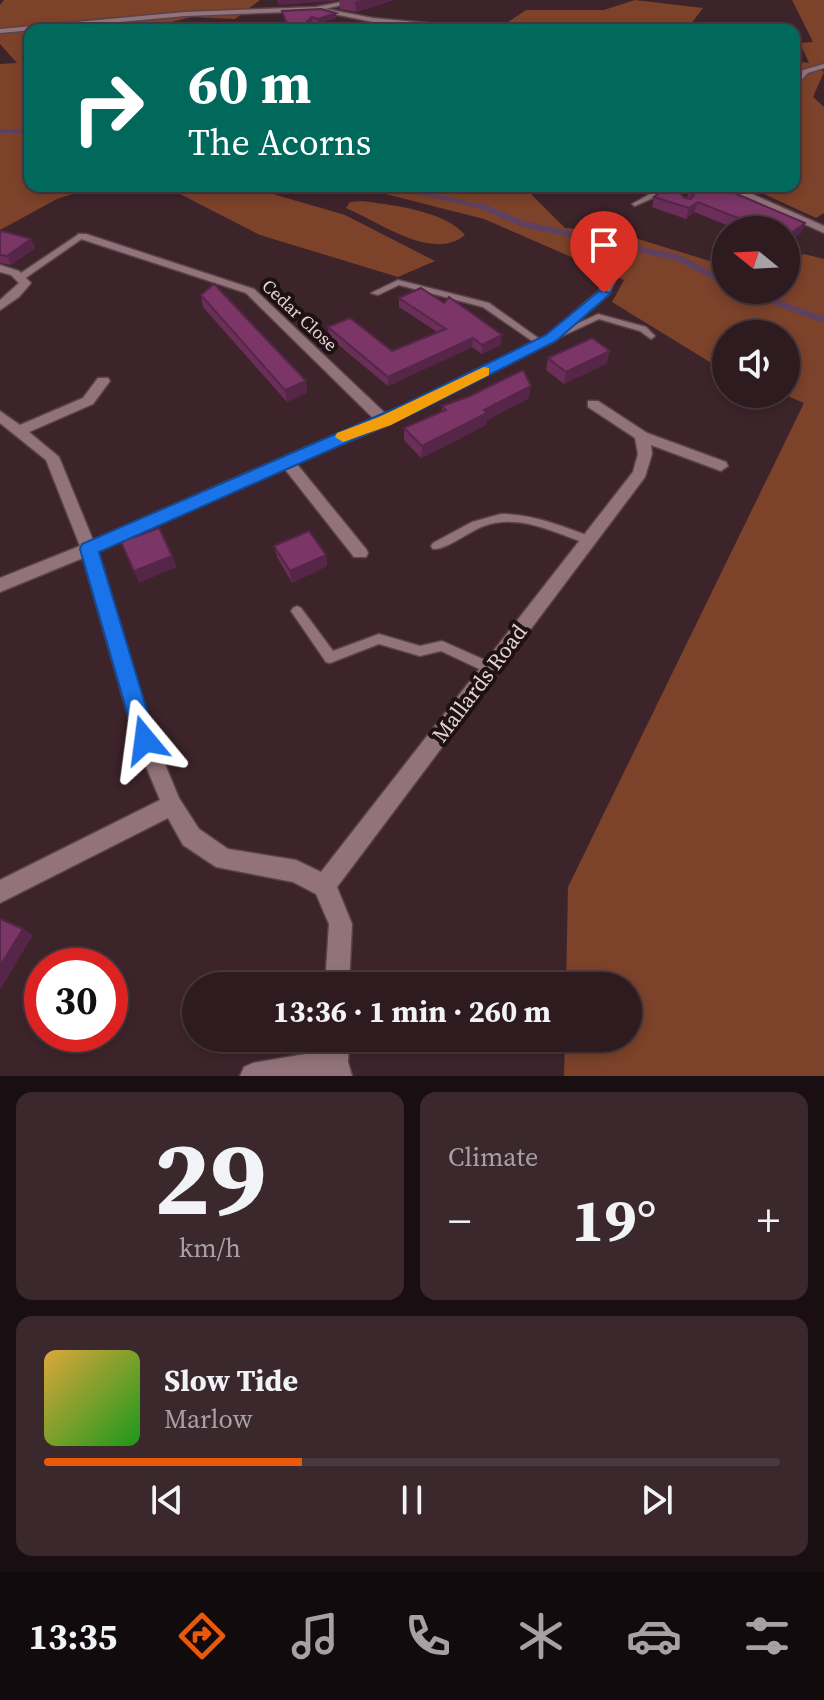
<!DOCTYPE html>
<meta charset="utf-8">
<style>
body{margin:0;font-family:"Source Serif 4",serif;background:#3a282d;color:#f1f3f6;height:100vh;display:flex;flex-direction:column;font-size:30px;white-space:nowrap}
*{box-sizing:border-box;margin:0}
p{font-size:26px;color:#a7a1a5}
.icon{flex:none;width:44px;height:44px;fill:none;stroke:currentColor;stroke-width:2;stroke-linecap:round;stroke-linejoin:round}
.map{position:relative;height:1076px;overflow:hidden}
.side{display:flex;flex-direction:column;gap:16px;padding:16px;background:#190f12;flex:1}
.side>*{flex:none}
.hud{position:absolute;left:24px;top:24px;width:776px;height:168px;border-radius:16px;box-shadow:0 4px 12px #0003,0 0 0 2px #49393e;background:#00695c;color:#fff;overflow:hidden}
.needle{width:52px;rotate:288deg}
.controls{position:absolute;left:712px;top:216px;display:grid;gap:16px}
.controls a{display:grid;place-items:center;width:88px;height:88px;border-radius:50%;background:#2e1b20;box-shadow:0 4px 12px #0003,0 0 0 2px #49393e;font-size:40px}
.speed{position:absolute;left:24px;top:948px;display:flex;gap:16px;font-size:40px;font-weight:700;text-align:center}
.speed>*{display:grid;place-content:center;width:104px;height:104px;border-radius:50%;background:#2e1b20;box-shadow:0 4px 12px #0003,0 0 0 2px #49393e;line-height:1}
.speed .limit{border:12px solid #d22;background:#fff;color:#111}
.pin{position:absolute;display:grid;place-items:center;width:68px;height:68px;color:#fff;margin:-82px -34px;border-radius:50% 50% 50% 0;rotate:-45deg;box-shadow:0 0 8px #0007}
.pin .icon{rotate:45deg}
.me{position:absolute;width:88px;margin:-44px;rotate:344deg;stroke-linejoin:round;filter:drop-shadow(0 0 6px #0008)}
.turn{display:flex;align-items:center;gap:28px;height:168px;padding:0 32px;font-size:36px}
.turn .icon{width:104px;height:104px;stroke-width:2.5}
.turn b{display:block;font-size:56px;line-height:68px}
.big{font-size:60px;font-weight:700;line-height:1.1}
.side .widget{flex:1;display:flex;flex-direction:column;justify-content:center;gap:12px;min-width:0;padding:0 28px;border-radius:16px;background:#3a282d}
.side .dial{align-items:center;gap:0}
.dial b{font-size:104px;line-height:1}
.song{display:flex;align-items:center;gap:24px}
.cover{width:96px;height:96px;border-radius:12px;background:linear-gradient(135deg,hsl(40 70% 55%),hsl(120 70% 35%))}
.played{height:8px;border-radius:4px;background:linear-gradient(90deg,#ea580c 35%,#49393e 35%)}
.keys{display:flex;justify-content:space-around;direction:ltr}
.heat{display:flex;justify-content:space-between;align-items:center;font-size:44px;direction:ltr}
.side .tiles{flex:1;display:grid;gap:16px;grid-template-columns:1fr 1fr}
.widget:last-child{grid-column:span 2}
.trip{position:absolute;left:182px;top:972px;width:460px;height:80px;border-radius:40px;background:#2e1b20;box-shadow:0 4px 12px #0003,0 0 0 2px #49393e;font-weight:700;line-height:80px;text-align:center}
.dock{display:flex;height:128px;justify-content:space-around;align-items:center;background:#120b0d;color:#a7a1a5}
.dock .icon{width:56px;height:56px}
.dock .active{color:#ea580c}
.dock b{font-size:36px;color:#f1f3f6}
.map>svg:first-child{display:block}
</style>
<div class="map">
<svg width="824" height="1076" viewBox="0 0 824 1076">
<rect width="100%" height="100%" fill="#3d242b"/>
<!-- green -->
<g fill="#7c422a">
<path d="M 4,0 L 260,0 L 235,19 L 191,17 L 168,23 L 170,30 L 30,30 L 30,186 L 96,186 L 57,199 L 0,230 L 0,64 L 17,63 L 0,44 L 0,5 Z"/>
<path d="M 635,0 L 703,8 L 686,30 L 496,30 L 526,10 L 604,10 Z"/>
<path d="M 792,0 L 824,0 L 824,64 L 815,66 L 824,72 L 813,97 L 824,107 L 824,213 L 816,218 L 747,186 L 794,186 L 794,61 L 809,63 L 800,43 L 813,42 Z"/>
<path d="M 155,186 L 245,186 L 345,215 L 435,261 L 398,277 L 260,235 L 176,192 Z"/>
<path d="M 354,186 L 523,186 L 565,228 L 612,231 L 726,266 L 726,290 L 786,290 L 786,263 L 804,254 L 824,259 L 824,1076 L 564,1076 L 565,1038 L 628,1038 L 628,986 L 566,986 L 568,887 L 804,403 L 783,394 L 786,394 L 786,334 L 726,334 L 726,372 L 612,302 L 624,280 L 484,219 Z"/>
<path d="M 360,201 C 389,204 446,211 465,235 C 433,262 379,222 346,208 L 350,202 Z"/>
</g>
<g fill="none" stroke-linecap="round" stroke-linejoin="round">
<!-- stream-far1 -->
<g stroke="#5e4060" stroke-width="4">
<path d="M 0,131 L 30,131"/>
<path d="M 392,186 L 487,208"/>
</g>
<!-- stream -->
<g stroke="#5e4060" stroke-width="6">
<path d="M 482,206 L 523,224 L 679,258 L 726,283"/>
<path d="M 742,290 L 824,320"/>
</g>
<defs>
<g id="lane">
<path d="M 698,186 L 710,186 L 698,190 L 655,197 L 635,206 L 632,204 L 650,194 Z"/>
<path d="M 79,234 L 86,236 L 24,279 L 18,279 L 18,275 Z"/>
<path d="M 398,280 L 489,303 L 545,343 L 541,346 L 538,345 L 483,307 L 399,285 L 378,295 L 371,293 Z"/>
<path d="M 598,314 L 646,327 L 655,336 L 651,339 L 640,331 L 599,319 L 558,338 L 555,339 L 551,336 Z"/>
<path d="M 501,514 C 533,514 562,526 592,537 L 594,540 L 592,543 L 588,544 C 555,533 519,513 484,526 C 469,531 447,550 433,549 L 431,546 L 433,543 L 472,522 Z"/>
<path d="M 297,606 L 301,608 L 333,651 L 379,634 L 420,646 L 442,641 L 494,664 L 496,668 L 494,672 L 490,674 L 441,651 L 420,656 L 379,644 L 330,663 L 326,662 L 293,614 L 291,611 L 293,608 Z"/>
</g>
<g id="street">
<path d="M 351,0 L 363,0 L 316,11 L 185,16 L 0,33 L 0,29 L 185,12 L 316,7 Z"/>
<path d="M 326,9 L 373,18 L 499,30 L 373,22 L 324,12 Z"/>
<path d="M 824,64 L 824,68 L 808,73 L 794,88 L 794,79 L 803,70 Z"/>
<path d="M 721,186 L 734,186 L 824,226 L 824,233 Z"/>
<path d="M 78,234 L 86,234 L 254,289 L 387,415 L 547,335 L 599,291 L 608,273 L 618,275 L 608,295 L 555,341 L 390,424 L 296,463 L 366,549 L 368,553 L 366,557 L 354,557 L 284,468 L 98,552 L 155,740 L 179,798 L 199,829 L 228,849 L 296,860 L 321,872 L 633,472 L 638,454 L 635,438 L 588,407 L 588,401 L 598,401 L 647,433 L 726,462 L 728,466 L 721,471 L 651,445 L 652,454 L 645,477 L 337,887 L 352,924 L 349,986 L 325,986 L 329,924 L 316,894 L 293,882 L 216,867 L 183,845 L 168,818 L 0,903 L 0,880 L 160,800 L 135,740 L 83,558 L 0,592 L 0,578 L 80,546 L 46,460 L 0,423 L 0,411 L 20,425 L 83,398 L 98,378 L 108,378 L 110,381 L 93,404 L 29,432 L 59,457 L 93,540 L 320,441 L 375,420 L 246,293 L 78,238 Z"/>
<path d="M 0,265 L 19,271 L 31,283 L 19,297 L 0,310 L 0,300 L 19,283 L 11,275 L 0,272 Z"/>
<path d="M 323,1038 L 349,1038 L 348,1062 L 352,1076 L 240,1076 L 244,1067 L 253,1063 L 323,1051 Z"/>
</g>
</defs>
<!-- lane casing -->
<use href="#lane" stroke="#59434a" stroke-width="3"/>
<!-- street casing -->
<use href="#street" stroke="#59434a" stroke-width="3"/>
<!-- lane -->
<use href="#lane" fill="#92737b" fill-rule="evenodd"/>
<!-- street -->
<use href="#street" fill="#92737b" fill-rule="evenodd"/>
</g>
<!-- wall -->
<g fill="#6a2e59">
<path d="M 277,0 L 394,0 L 356,12 L 340,9 L 339,0 L 279,5 Z"/>
<path d="M 282,11 L 336,13 L 336,18 L 318,23 L 312,22 L 303,30 L 288,30 Z"/>
<path d="M 690,188 L 801,233 L 786,230 L 739,230 L 694,212 L 686,219 L 652,207 L 654,197 L 687,198 Z"/>
<path d="M 0,233 L 31,239 L 35,248 L 11,265 L 0,263 Z"/>
<path d="M 201,295 L 306,381 L 307,393 L 287,402 L 203,307 Z"/>
<path d="M 399,298 L 501,345 L 482,354 L 472,347 L 388,386 L 329,337 L 328,327 L 392,351 L 437,332 L 399,307 Z"/>
<path d="M 548,358 L 607,363 L 564,384 L 546,370 Z"/>
<path d="M 529,398 L 487,420 L 486,425 L 421,458 L 404,440 L 404,428 L 442,411 L 442,406 Z"/>
<path d="M 274,546 L 326,555 L 327,566 L 292,583 L 277,557 Z"/>
</g>
<!-- shaded-wall -->
<g fill="#562648">
<path d="M 278,0 L 339,0 L 279,5 Z"/>
<path d="M 361,0 L 394,0 L 356,12 L 355,2 Z"/>
<path d="M 336,13 L 336,18 L 318,23 L 318,19 Z"/>
<path d="M 312,17 L 312,22 L 303,30 L 300,30 L 300,28 Z"/>
<path d="M 698,202 L 694,212 L 686,219 L 689,208 Z"/>
<path d="M 805,223 L 801,233 L 786,244 L 786,237 Z"/>
<path d="M 31,239 L 35,248 L 11,265 L 7,256 Z"/>
<path d="M 502,335 L 501,345 L 482,354 L 482,345 Z"/>
<path d="M 473,338 L 472,347 L 388,386 L 388,377 Z"/>
<path d="M 610,351 L 607,363 L 564,384 L 566,372 Z"/>
<path d="M 306,381 L 307,393 L 287,402 L 285,390 Z"/>
<path d="M 531,386 L 529,398 L 487,420 L 486,425 L 421,458 L 422,446 L 484,410 Z"/>
<path d="M 326,555 L 327,566 L 292,583 L 290,571 Z"/>
<path d="M 172,556 L 177,567 L 139,583 L 134,571 Z"/>
<path d="M 23,929 L 33,935 L 0,990 L 0,966 Z"/>
</g>
<!-- building -->
<g fill="#7b3667" stroke="#562648" stroke-width="2">
<path d="M 321,9 L 336,13 L 318,19 L 312,17 L 300,28 L 288,27 L 282,11 Z"/>
<path d="M 500,24 L 504,30 L 486,30 Z"/>
<path d="M 695,186 L 718,186 L 805,223 L 786,237 L 786,230 L 768,230 L 698,202 L 689,208 L 654,197 L 665,189 L 674,187 L 685,198 L 691,199 L 694,194 L 690,188 Z"/>
<path d="M 2,231 L 31,239 L 7,256 L 0,255 L 0,233 Z"/>
<path d="M 214,284 L 306,381 L 285,390 L 201,295 Z"/>
<path d="M 421,288 L 444,303 L 449,297 L 502,335 L 482,345 L 473,338 L 388,377 L 328,327 L 350,318 L 392,351 L 446,329 L 399,298 Z"/>
<path d="M 592,338 L 610,351 L 566,372 L 548,358 Z"/>
<path d="M 523,370 L 531,386 L 484,410 L 487,413 L 422,446 L 404,428 L 446,410 L 442,406 L 468,397 Z"/>
<path d="M 159,528 L 172,556 L 134,571 L 121,542 Z"/>
<path d="M 309,531 L 326,555 L 290,571 L 274,546 Z"/>
<path d="M 0,919 L 23,929 L 0,966 Z"/>
</g>
<!-- route -->
<path fill="#1a73e8" stroke="#114b97" stroke-width="2" d="M 599,291 L 611,293 L 556,341 L 416,412 L 99,552 L 156,740 L 153,747 L 145,751 L 137,747 L 80,549 L 82,544 L 405,404 L 546,335 Z"/>
<!-- slow -->
<path fill="#f59e0b" d="M 484,367 L 489,368 L 489,375 L 391,425 L 343,442 L 335,437 L 337,433 L 379,417 Z"/>
<g text-anchor="middle" dominant-baseline="central" stroke-width="8" stroke-linejoin="round" paint-order="stroke">
<!-- far-street labels -->
<g font-size="18" fill="#e4d2d6" stroke="#1d1114">
<text transform="translate(300 315) rotate(43)">Cedar Close</text>
</g>
<!-- street labels -->
<g font-size="22" fill="#e4d2d6" stroke="#1d1114">
<text transform="translate(479 683) rotate(-53)">Mallards Road</text>
</g>
</g>
</svg>
<div class="controls">
<a><svg class="needle" viewBox="-14 -14 28 28"><path d="M0-13l5 13h-10z" fill="#e53935"/><path d="M0 13l5-13h-10z" fill="#a7a1a5"/></svg></a>
<a><svg class="icon" aria-label="sound" viewBox="0 0 24 24"><path d="M4 9h4l5-4v14l-5-4H4zM17 9q2 3 0 6"/></svg></a>
</div>
<div class="speed"><div class="limit">30</div></div>
<div class="pin" style="left:604px;top:293px;background:#d93025"><svg class="icon" aria-label="arrive" viewBox="0 0 24 24"><path d="M6 21V4h12l-3 4 3 4H6"/></svg></div>
<svg class="me" style="left:145px;top:740px" viewBox="-20 -20 40 40"><path d="M0-17L14 15 0 8-14 15z" fill="#1a73e8" stroke="#fff" stroke-width="4"/></svg>
<div class="trip">13:36 · 1 min · 260 m</div>
<div class="hud">
<div class="turn"><svg class="icon" aria-label="right" viewBox="0 0 24 24"><path d="M7 20v-9h11M14 6l5 5-5 5"/></svg><div><b>60 m</b>The Acorns</div></div>
</div>
</div>
<section class="side">
<div class="tiles">
<div class="widget dial"><b>29</b><p>km/h</p></div>
<div class="widget"><p>Climate</p>
<div class="heat"><a>−</a><b class="big">19°</b><a>+</a></div>
</div>
<div class="widget">
<div class="song"><i class="cover"></i><div><b>Slow Tide</b><p>Marlow</p></div></div>
<div class="played"></div>
<div class="keys"><svg class="icon" aria-label="previous" viewBox="0 0 24 24"><path d="M18 5L8 12l10 7zM5 5v14"/></svg><svg class="icon" aria-label="pause" viewBox="0 0 24 24"><path d="M8 5v14M16 5v14"/></svg><svg class="icon" aria-label="next" viewBox="0 0 24 24"><path d="M6 5l10 7-10 7zM19 5v14"/></svg></div>
</div>
</div>
</section>
<nav class="dock">
<b>13:35</b>
<svg class="icon active" aria-label="directions" viewBox="0 0 24 24"><path d="M12 3l9 9-9 9-9-9zM9 14v-3h6M13 9l2 2-2 2"/></svg>
<svg class="icon" aria-label="music" viewBox="0 0 24 24"><path d="M9 18V5l10-2v13"/><circle cx="6" cy="18" r="3"/><circle cx="16" cy="16" r="3"/></svg>
<svg class="icon" aria-label="phone" viewBox="0 0 24 24"><path d="M5 4h4l2 5-3 2q2 4 5 5l2-3 5 2v4C11 20 4 13 5 4z"/></svg>
<svg class="icon" aria-label="climate" viewBox="0 0 24 24"><path d="M12 3v18M4 7l16 10M4 17L20 7"/></svg>
<svg class="icon" aria-label="car" viewBox="0 0 24 24"><path d="M5 17H2v-5l4-1 3-4h7l3 4 3 1v5h-3M9 17h6M6 11h13"/><circle cx="7" cy="17" r="2"/><circle cx="17" cy="17" r="2"/></svg>
<svg class="icon" aria-label="filters" viewBox="0 0 24 24"><path d="M4 7h16M4 17h16"/><circle cx="9" cy="7" r="2"/><circle cx="15" cy="17" r="2"/></svg>
</nav>
